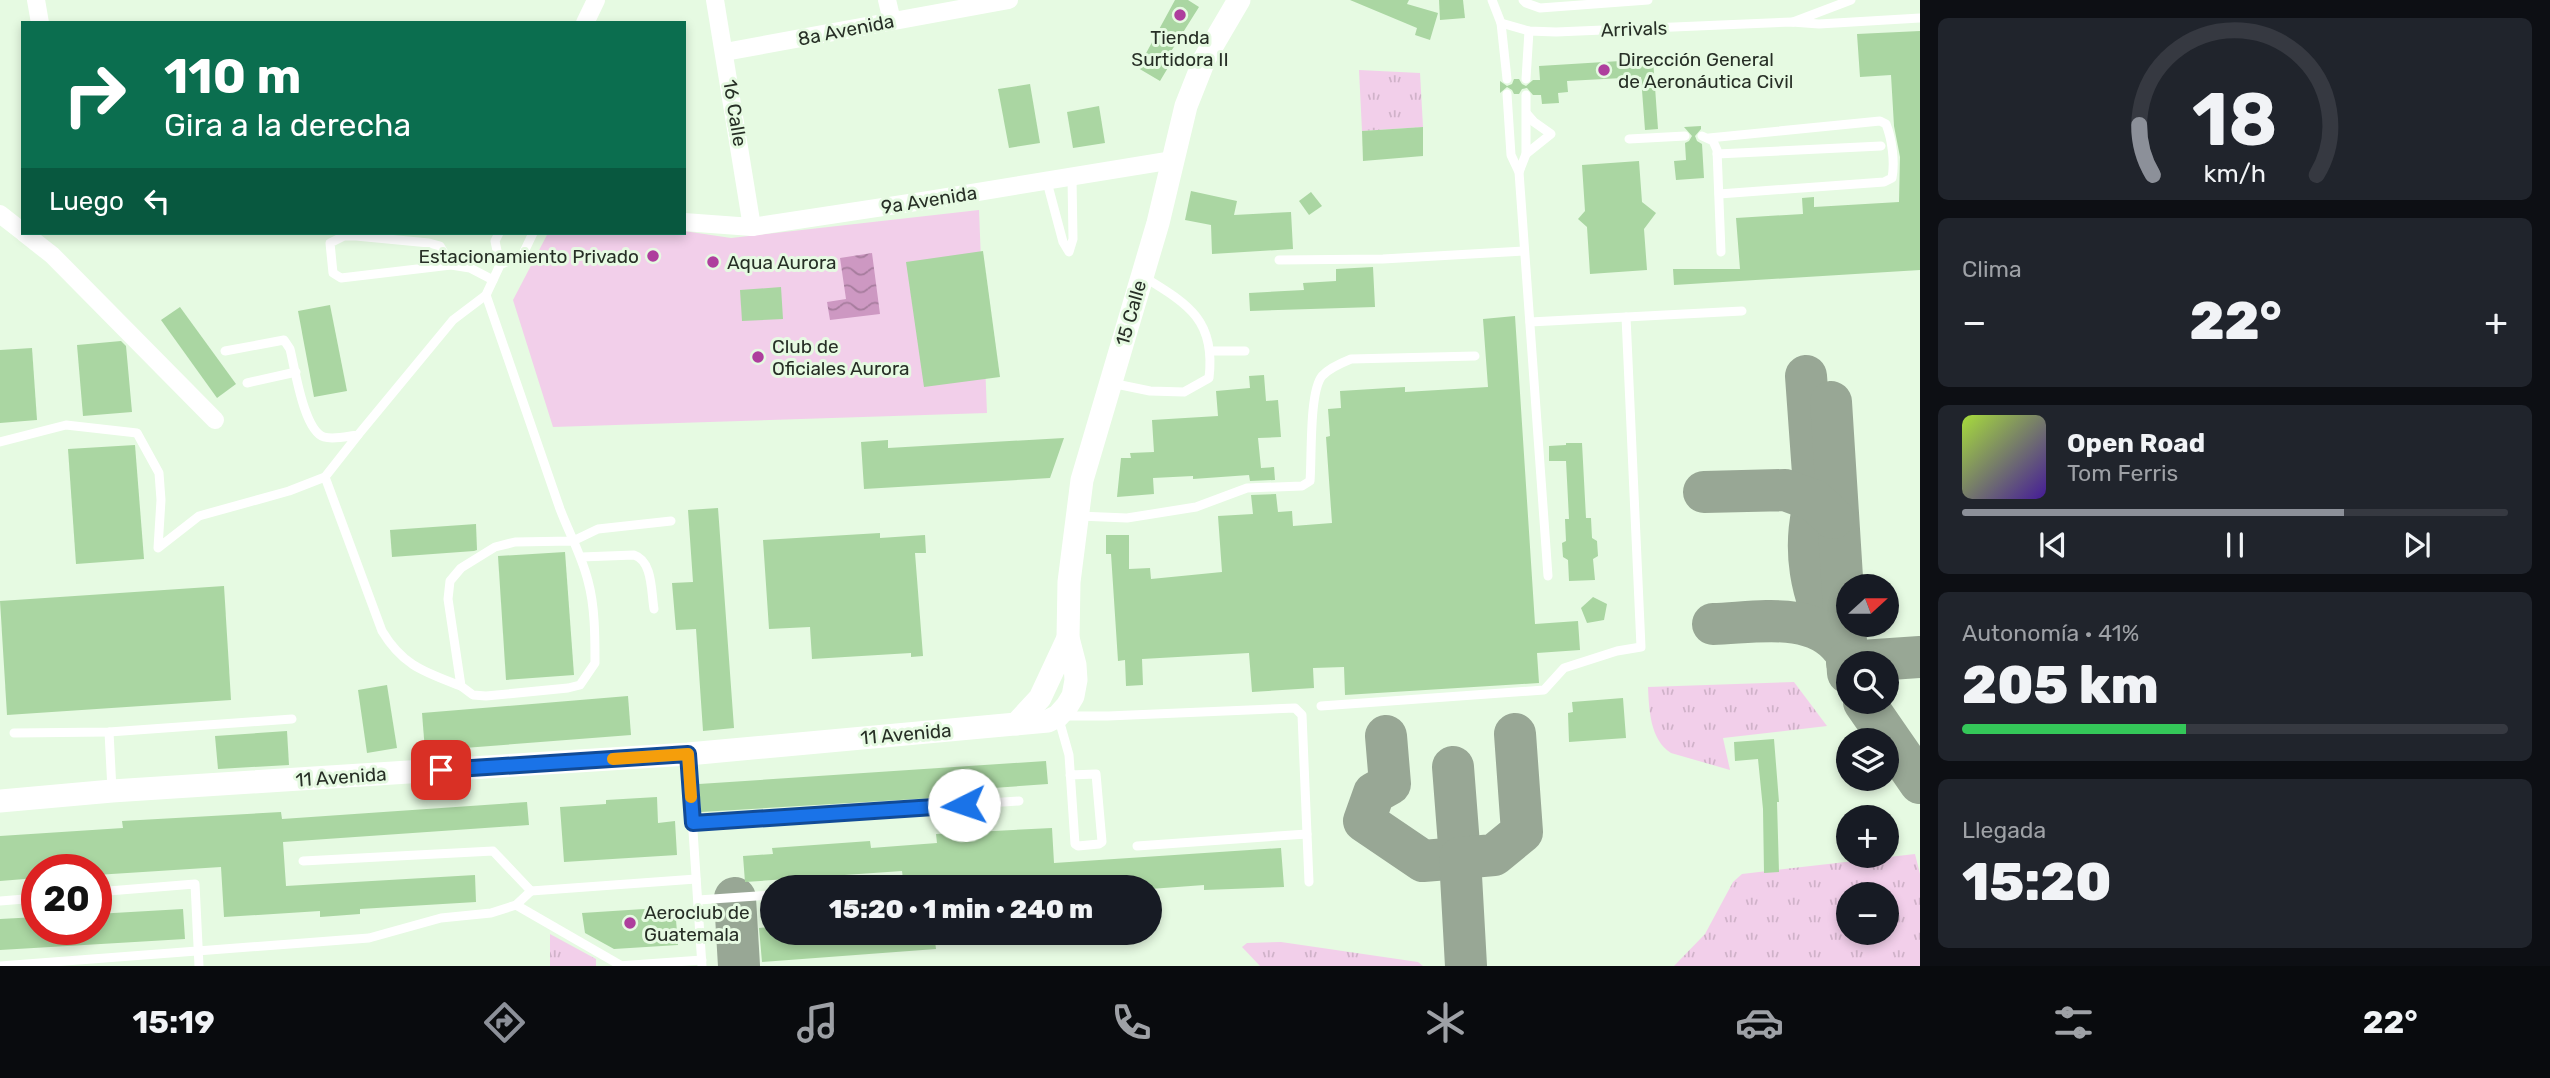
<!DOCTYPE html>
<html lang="es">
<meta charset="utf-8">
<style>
body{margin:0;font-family:Rubik,sans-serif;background:#20242c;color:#f1f3f6;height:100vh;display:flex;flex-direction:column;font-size:26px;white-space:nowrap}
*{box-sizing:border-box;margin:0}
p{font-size:23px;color:#9ea1a6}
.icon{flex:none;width:38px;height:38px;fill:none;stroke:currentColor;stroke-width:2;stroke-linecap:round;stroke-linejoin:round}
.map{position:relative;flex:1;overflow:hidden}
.panel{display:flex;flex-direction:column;gap:18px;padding:18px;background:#0d0f14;width:630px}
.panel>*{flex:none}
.guide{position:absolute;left:21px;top:21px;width:665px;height:214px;border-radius:0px;box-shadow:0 4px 10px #0003;background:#0b6e4f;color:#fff;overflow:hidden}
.needle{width:46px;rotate:69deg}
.fabs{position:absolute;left:1836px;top:574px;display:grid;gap:14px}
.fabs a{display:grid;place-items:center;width:63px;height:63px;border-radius:50%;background:#171b24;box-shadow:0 4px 10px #0003;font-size:35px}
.speed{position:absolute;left:21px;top:854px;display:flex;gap:14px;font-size:35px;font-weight:700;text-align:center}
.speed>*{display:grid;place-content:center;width:91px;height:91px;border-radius:50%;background:#171b24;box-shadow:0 4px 10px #0003;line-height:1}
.speed .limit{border:10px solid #d22;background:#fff;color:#111}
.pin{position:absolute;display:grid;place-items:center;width:60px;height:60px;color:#fff;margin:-30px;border-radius:14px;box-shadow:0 4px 10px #0006}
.me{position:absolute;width:77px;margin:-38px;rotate:266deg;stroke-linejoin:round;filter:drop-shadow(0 0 5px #0008)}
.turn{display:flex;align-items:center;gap:24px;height:147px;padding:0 28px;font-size:32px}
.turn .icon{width:91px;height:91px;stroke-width:2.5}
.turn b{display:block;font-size:49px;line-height:60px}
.then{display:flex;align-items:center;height:66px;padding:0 28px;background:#0003;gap:14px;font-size:26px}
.big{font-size:52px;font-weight:800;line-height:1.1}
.panel .widget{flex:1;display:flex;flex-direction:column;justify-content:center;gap:10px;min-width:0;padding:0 24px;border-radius:10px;background:#20242c}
.panel .dial{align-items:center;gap:0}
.dial svg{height:182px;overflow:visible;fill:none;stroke:#363941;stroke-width:7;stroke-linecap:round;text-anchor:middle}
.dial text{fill:#f1f3f6;stroke:none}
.song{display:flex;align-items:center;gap:21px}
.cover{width:84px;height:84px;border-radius:10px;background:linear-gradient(135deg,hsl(80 70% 55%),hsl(260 70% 35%))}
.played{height:7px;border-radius:4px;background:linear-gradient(90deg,#8c9099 70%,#363941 70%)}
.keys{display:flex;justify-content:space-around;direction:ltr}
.heat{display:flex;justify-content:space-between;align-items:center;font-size:38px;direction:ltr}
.charge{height:10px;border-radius:5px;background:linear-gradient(90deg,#34c759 41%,#363941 0)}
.trip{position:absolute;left:760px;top:875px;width:402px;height:70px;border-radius:35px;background:#171b24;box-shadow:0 4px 10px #0003;font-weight:800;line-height:70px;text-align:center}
.menu{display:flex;height:112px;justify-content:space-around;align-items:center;background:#090b0e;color:#9ea1a6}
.menu .icon{width:49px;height:49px}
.menu .active{color:#8c9099}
.menu b{font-size:32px;color:#f1f3f6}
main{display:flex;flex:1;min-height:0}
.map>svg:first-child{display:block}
</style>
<main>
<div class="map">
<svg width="1920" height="966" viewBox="0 0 1920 966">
<defs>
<pattern id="grass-tufts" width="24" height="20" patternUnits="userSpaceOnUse" patternTransform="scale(1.75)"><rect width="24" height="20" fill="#f2cfea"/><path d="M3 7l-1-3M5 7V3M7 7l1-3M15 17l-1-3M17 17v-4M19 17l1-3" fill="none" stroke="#d0b2c9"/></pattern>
<pattern id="water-waves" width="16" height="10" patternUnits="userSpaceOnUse" patternTransform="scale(1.75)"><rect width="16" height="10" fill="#cd98c2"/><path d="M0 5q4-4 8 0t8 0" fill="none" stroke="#a67c9d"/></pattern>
</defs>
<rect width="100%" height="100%" fill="#e6fae2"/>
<!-- grass -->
<g fill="url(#grass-tufts)" fill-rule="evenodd">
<path d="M 1359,70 L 1420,73 L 1423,127 L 1362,131 Z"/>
<path d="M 1794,682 L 1827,726 L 1723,738 L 1730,770 L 1671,753 C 1650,740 1649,709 1648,687 Z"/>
<path d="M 1915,854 L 1920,874 L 1920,966 L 1674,966 L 1705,934 L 1733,882 L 1742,874 ZM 1848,894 L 1886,894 L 1886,933 L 1848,933 Z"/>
<path d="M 550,934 L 596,959 L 596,966 L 550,966 Z"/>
<path d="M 1281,942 L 1418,962 L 1423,966 L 1260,966 L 1242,947 L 1247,943 Z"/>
</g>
<!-- pitch -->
<path fill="#f2cfea" d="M 979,210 L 987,413 L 553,427 L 513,300 L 548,233 L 684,231 L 731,238 Z"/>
<!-- water -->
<path fill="url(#water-waves)" d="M 872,253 L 880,314 L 830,320 L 827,302 L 846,299 L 840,258 Z"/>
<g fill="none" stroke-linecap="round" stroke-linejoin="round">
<!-- taxiway -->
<g stroke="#98a795" stroke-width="42">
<path d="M 1806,376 L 1815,501 C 1802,548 1810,596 1835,638"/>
<path d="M 1831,402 L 1848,673"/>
<path d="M 1704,492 L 1785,490 L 1815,501 L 1833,518"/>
<path d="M 1713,624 C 1755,623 1813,610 1842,648"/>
<path d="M 1847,662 L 1920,657"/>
<path d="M 1864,702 L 1920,783"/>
<path d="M 1386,736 L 1390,784 L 1374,793 L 1364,821 L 1423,861 L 1460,858 L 1453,767"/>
<path d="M 735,898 L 739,966"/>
<path d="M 1466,966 L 1460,858 L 1494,855 L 1522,832 L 1515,734"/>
</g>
</g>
<!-- building -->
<g fill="#aad6a2">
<path d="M 1175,0 L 1188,0 L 1199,7 L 1170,53 L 1175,56 L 1160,81 L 1138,68 Z"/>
<path d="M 1350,0 L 1409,0 L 1407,4 L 1438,13 L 1430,40 L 1415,35 L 1417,28 Z"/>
<path d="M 1439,0 L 1463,0 L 1465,18 L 1440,20 Z"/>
<path d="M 1920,31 L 1920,270 L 1674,285 L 1673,269 L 1740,269 L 1736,218 L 1803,214 L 1802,198 L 1814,197 L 1814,207 L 1899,202 L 1900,157 L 1894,126 L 1891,75 L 1860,77 L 1857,34 Z"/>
<path d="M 1653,59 L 1658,129 L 1645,130 L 1641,77 L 1567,81 L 1568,92 L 1558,93 L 1559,103 L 1542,104 L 1541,95 L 1533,95 L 1527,88 L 1522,89 L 1519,94 L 1514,94 L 1512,90 L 1507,87 L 1500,93 L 1500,81 L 1507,86 L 1512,84 L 1514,79 L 1519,79 L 1522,84 L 1526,86 L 1533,80 L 1540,80 L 1539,66 Z"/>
<path d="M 1030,84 L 1040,143 L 1009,148 L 998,89 Z"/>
<path d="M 1099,106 L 1105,143 L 1073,148 L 1067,112 Z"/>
<path d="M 1701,126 L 1701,129 L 1695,136 L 1697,141 L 1702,144 L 1704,178 L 1676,180 L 1674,161 L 1686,160 L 1685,143 L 1689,141 L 1692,136 L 1684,127 Z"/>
<path d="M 1423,127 L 1423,156 L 1363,161 L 1362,131 Z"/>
<path d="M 1639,161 L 1642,202 L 1656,213 L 1644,229 L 1647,270 L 1590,274 L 1587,227 L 1578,219 L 1585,211 L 1582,165 Z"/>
<path d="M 1191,191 L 1237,201 L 1234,215 L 1291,212 L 1293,249 L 1212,254 L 1211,225 L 1185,220 Z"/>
<path d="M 1311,192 L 1322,206 L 1309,215 L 1299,201 Z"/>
<path d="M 983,251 L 1000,377 L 924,387 L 906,262 Z"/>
<path d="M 1373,267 L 1375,307 L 1250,311 L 1249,293 L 1304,290 L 1303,283 L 1336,281 L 1336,269 Z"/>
<path d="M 781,287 L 783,319 L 742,321 L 740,290 Z"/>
<path d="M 330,305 L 347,391 L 314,397 L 298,311 Z"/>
<path d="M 180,307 L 236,384 L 217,398 L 161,320 Z"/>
<path d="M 1515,316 L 1535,624 L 1578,621 L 1580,650 L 1537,653 L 1539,683 L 1345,695 L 1344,667 L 1313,668 L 1314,688 L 1252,692 L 1249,653 L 1142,659 L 1143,685 L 1126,686 L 1125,660 L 1118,661 L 1111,554 L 1106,554 L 1106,535 L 1129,535 L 1129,569 L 1150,568 L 1151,579 L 1222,572 L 1218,516 L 1253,514 L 1251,495 L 1276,494 L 1278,512 L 1292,511 L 1293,526 L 1332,523 L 1326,437 L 1330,436 L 1328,409 L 1341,408 L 1340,391 L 1405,387 L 1405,392 L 1488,387 L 1483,319 Z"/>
<path d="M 121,341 L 126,346 L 132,412 L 83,416 L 77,345 Z"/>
<path d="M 32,348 L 37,420 L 0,423 L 0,350 Z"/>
<path d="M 1264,375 L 1266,401 L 1278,400 L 1281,437 L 1258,438 L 1261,468 L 1274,467 L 1275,480 L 1250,481 L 1249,475 L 1193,479 L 1193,476 L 1153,478 L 1154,494 L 1117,497 L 1121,458 L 1131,458 L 1130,453 L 1154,452 L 1152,420 L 1218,416 L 1216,391 L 1250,388 L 1249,376 Z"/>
<path d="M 1064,438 L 1050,478 L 864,489 L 861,442 L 888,440 L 888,448 Z"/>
<path d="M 1566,443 L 1582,443 L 1586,518 L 1591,518 L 1592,538 L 1597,541 L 1598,556 L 1593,559 L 1595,580 L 1569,581 L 1568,560 L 1563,557 L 1562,543 L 1566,541 L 1565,519 L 1569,519 L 1566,461 L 1549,461 L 1549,446 L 1566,445 Z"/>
<path d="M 135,445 L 144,559 L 76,564 L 68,449 Z"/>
<path d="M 718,508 L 734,728 L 703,731 L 696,629 L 676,630 L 672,583 L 693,582 L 688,510 Z"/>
<path d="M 476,524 L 477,550 L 474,551 L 392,557 L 390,530 Z"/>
<path d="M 880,533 L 880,538 L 925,535 L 926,553 L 915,553 L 923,656 L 911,657 L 911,653 L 812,659 L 810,627 L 769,629 L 763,540 Z"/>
<path d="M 565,552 L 574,675 L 506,680 L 498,556 Z"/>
<path d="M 224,586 L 231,700 L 7,715 L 0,601 Z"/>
<path d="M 1593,597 L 1607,604 L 1604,620 L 1587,623 L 1581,608 Z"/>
<path d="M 387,685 L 397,748 L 367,753 L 358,690 Z"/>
<path d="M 628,696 L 631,735 L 425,751 L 422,713 Z"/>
<path d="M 1623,698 L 1626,738 L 1569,742 L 1568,713 L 1573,712 L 1572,702 Z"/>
<path d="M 287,731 L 289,765 L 218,769 L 215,736 Z"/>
<path d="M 1774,739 L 1779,802 L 1777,802 L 1779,872 L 1764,873 L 1763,809 L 1758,759 L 1735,761 L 1734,742 Z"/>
<path d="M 1046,761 L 1048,784 L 965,790 L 966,796 L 701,812 L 699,784 Z"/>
<path d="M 657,797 L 658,823 L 675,821 L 677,855 L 564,862 L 560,807 L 606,804 L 606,800 Z"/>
<path d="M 527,802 L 529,825 L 283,842 L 286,886 L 475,875 L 476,902 L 360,909 L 360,914 L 320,917 L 320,911 L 224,917 L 221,867 L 96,875 L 96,870 L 37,870 L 37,878 L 0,881 L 0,836 L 123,828 L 122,821 L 281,812 L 282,819 Z"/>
<path d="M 1052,828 L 1054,863 L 1281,848 L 1284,887 L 1204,890 L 1204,885 L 1150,889 L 1095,886 L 904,887 L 902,871 L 745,882 L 743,856 L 773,854 L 772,848 L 870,841 L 871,848 L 937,843 L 936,834 Z"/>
<path d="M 675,907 L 678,945 L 614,949 L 585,933 L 582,913 Z"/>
<path d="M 183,909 L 185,939 L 0,950 L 0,919 L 37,917 L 37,929 L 96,929 L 96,914 Z"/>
<path d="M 772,927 L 772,933 L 934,933 L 936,949 L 762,962 L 759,928 Z"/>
</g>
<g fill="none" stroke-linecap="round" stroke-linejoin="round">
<!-- service -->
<g stroke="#fff" stroke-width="9">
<path d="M 1492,0 L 1501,23 L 1507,79"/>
<path d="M 1523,0 L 1526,3 L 1540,8 L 1648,0"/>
<path d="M 1793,22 L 1851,0"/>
<path d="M 1501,23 L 1529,31 L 1556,32 L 1792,22 L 1819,24 L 1920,18"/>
<path d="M 1526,79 L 1529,31"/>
<path d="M 1507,94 L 1511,155 L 1519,172 L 1548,576"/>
<path d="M 1702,136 L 1713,141 L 1717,150 L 1721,252"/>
<path d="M 1709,138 L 1880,121 L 1886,124 C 1892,139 1895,162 1892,178 L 1884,182 L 1719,194"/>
<path d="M 1629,139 L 1685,136"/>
<path d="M 1526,154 L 1551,134 L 1534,122 L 1527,114"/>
<path d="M 1717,154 L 1881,146"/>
<path d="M 1519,172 L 1526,154 L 1526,95"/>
<path d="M 1047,182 L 1063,242 L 1069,252 L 1073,239 L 1072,178"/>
<path d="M 499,233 L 495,241 L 500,265"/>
<path d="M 1279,260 L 1383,259 L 1524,251"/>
<path d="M 451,265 L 440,246 L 429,243 L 356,236 L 344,236 L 330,243 L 333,273 L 341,278 L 451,265 L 470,268 L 493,280"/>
<path d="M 486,295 L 560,509 C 569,533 582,556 588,581 C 595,606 595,637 595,663 L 580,685 L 568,688 L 486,696 L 473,695 L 461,686 L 448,599 L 450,581 L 461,568 L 495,547 L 515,542 L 573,541 L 598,529 L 671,521"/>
<path d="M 1530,322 L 1742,311"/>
<path d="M 225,351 L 284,340 L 290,349 C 295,369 304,431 324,437 C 334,440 348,436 358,435 L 453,320 L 486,295 L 500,265 L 523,254 L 533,233"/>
<path d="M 1211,351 L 1245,351"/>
<path d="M 247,383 L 296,372"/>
<path d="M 1111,383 L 1150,391 L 1184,392 L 1209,378 C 1216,320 1188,304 1144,277"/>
<path d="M 0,442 L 66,425 L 137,433 L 159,473 L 161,500 L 158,548 L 199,516 L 289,491 L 325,477 L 358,435"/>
<path d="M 325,477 L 382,631 C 403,666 425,672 461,686"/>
<path d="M 1079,516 L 1127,518 L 1196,507 L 1247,488 L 1302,486 L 1310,481 C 1312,458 1309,392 1322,376 C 1329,368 1341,363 1351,359 L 1475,356"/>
<path d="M 581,557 L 634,555 C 653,561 651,592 654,609"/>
<path d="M 1321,706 L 1544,690 L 1564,668 L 1617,651 L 1641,647 L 1626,317"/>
<path d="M 109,732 L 112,790"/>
<path d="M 14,733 L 109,732 L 292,719"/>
<path d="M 688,756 L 702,966"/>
<path d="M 1070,775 L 1096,774 L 1102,842 L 1099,844 L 1078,846 L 1075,844 L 1069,755 L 1058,716 L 1108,716 L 1295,708 L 1302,715 L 1309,882"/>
<path d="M 693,823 L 1019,801"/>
<path d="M 1137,846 L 1307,834"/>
<path d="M 303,861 L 493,851 L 531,891 L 696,879"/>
<path d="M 877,887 L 891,886"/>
<path d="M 96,892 L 195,884 L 199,966"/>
<path d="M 698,900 L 772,895"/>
<path d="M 0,901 L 37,898"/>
<path d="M 516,905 L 620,965"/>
<path d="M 0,966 L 369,938 L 441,918 L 491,913 L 516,905 L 531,891"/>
<path d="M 618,966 L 702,960"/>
</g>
<!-- minor -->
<g stroke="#fff" stroke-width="18">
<path d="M 36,0 L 40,23"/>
<path d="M 715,0 L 752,227"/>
<path d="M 887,0 L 892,21"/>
<path d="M 585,23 L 596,0"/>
<path d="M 725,52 L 1009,0"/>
<path d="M 0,214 L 23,232"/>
<path d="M 684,222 L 752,227 L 929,200 L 1173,160"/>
<path d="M 24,233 L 52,255 L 215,420"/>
</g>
<!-- secondary -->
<g stroke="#fff" stroke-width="23">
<path d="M 1016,724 L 1040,698 L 1068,638"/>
<path d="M 0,801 L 112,791 L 688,754 L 1048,721 L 1058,716 L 1067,706 L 1073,696 L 1076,680 L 1075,665 L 1068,638 L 1069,582 L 1082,480 L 1158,223 L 1186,106 L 1205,58 L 1239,0"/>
</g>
</g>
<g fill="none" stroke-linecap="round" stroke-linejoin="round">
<defs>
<path id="route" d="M 441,770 L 688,754 L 693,823 L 964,805"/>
</defs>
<!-- route casing -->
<use href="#route" stroke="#114b97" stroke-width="18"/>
<!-- route -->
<use href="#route" stroke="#1a73e8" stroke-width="12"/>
<!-- slow -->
<path stroke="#f59e0b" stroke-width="12" d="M 613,759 L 688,754 L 691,797"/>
</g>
<!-- markers -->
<g fill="#ae3f9d" stroke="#e6fae2" stroke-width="2.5">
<circle cx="1180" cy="15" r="7"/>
<circle cx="1604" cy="70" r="7"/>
<circle cx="653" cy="256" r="7"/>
<circle cx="713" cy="262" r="7"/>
<circle cx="758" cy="357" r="7"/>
<circle cx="630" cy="923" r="7"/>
</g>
<g text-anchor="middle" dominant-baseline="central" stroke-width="6" stroke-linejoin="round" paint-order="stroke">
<!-- street labels -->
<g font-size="19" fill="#272f26" stroke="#e6fae2">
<text transform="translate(1634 29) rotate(-2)">Arrivals</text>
<text transform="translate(846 30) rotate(-11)">8a Avenida</text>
<text transform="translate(735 113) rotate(81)">16 Calle</text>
<text transform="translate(929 200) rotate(-9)">9a Avenida</text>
<text transform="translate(1131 313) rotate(-74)">15 Calle</text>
<text transform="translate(906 734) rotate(-5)">11 Avenida</text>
<text transform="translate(341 777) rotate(-4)">11 Avenida</text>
</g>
<!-- poi labels -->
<g font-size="19" fill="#272f26" stroke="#e6fae2" text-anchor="start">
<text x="1180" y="37" text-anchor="middle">Tienda<tspan x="1180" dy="22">Surtidora II</tspan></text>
<text x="1618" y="59">Dirección General<tspan x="1618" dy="22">de Aeronáutica Civil</tspan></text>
<text x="639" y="256" text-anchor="end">Estacionamiento Privado</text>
<text x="727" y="262">Aqua Aurora</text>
<text x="772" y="346">Club de<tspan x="772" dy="22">Oficiales Aurora</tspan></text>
<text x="644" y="912">Aeroclub de<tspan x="644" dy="22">Guatemala</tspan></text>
</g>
</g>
</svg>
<div class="fabs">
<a><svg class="needle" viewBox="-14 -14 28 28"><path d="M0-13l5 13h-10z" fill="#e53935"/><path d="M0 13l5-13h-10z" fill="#9ea1a6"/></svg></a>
<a><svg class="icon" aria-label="search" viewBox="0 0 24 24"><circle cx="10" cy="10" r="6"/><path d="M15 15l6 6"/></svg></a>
<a><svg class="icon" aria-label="layers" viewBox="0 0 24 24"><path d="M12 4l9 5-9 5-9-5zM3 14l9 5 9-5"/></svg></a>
<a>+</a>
<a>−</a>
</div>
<div class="speed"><div class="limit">20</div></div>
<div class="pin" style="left:441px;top:770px;background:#d93025"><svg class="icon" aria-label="arrive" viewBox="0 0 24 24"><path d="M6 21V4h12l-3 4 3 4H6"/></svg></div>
<svg class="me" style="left:964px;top:805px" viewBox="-20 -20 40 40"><circle r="19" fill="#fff"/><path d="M0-13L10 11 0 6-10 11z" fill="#1a73e8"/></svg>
<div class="trip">15:20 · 1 min · 240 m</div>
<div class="guide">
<div class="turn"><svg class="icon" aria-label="right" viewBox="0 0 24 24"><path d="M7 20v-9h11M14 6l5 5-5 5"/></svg><div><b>110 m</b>Gira a la derecha</div></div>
<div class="then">Luego<svg class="icon" aria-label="left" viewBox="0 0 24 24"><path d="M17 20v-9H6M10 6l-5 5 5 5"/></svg></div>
</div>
</div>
<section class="panel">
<div class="widget dial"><svg viewBox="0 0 100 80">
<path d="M14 69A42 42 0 1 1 86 69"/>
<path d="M14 69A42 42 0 0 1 8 47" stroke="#8c9099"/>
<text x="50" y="56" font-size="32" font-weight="700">18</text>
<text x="50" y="72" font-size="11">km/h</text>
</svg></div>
<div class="widget"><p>Clima</p>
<div class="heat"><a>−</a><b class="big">22°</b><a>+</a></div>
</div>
<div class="widget">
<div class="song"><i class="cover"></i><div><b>Open Road</b><p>Tom Ferris</p></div></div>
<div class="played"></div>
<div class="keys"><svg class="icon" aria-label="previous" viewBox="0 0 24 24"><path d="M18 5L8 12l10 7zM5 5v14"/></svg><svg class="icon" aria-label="pause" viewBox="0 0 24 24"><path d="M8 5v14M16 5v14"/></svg><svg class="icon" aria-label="next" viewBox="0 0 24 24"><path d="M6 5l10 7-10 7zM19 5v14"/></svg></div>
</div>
<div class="widget"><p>Autonomía · 41%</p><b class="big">205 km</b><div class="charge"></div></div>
<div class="widget"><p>Llegada</p><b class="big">15:20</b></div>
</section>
</main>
<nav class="menu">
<b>15:19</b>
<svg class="icon active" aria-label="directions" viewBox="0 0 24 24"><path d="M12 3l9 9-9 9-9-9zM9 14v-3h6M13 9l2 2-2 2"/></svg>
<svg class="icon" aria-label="music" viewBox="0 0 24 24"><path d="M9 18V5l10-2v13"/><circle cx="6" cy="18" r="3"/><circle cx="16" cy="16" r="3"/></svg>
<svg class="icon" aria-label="phone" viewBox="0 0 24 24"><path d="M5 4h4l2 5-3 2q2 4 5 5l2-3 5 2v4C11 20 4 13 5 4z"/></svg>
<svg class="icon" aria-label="climate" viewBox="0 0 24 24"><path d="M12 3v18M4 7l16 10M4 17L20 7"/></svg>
<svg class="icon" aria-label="car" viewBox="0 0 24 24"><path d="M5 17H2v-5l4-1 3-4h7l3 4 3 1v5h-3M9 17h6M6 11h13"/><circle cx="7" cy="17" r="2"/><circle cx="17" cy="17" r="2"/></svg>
<svg class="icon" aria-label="filters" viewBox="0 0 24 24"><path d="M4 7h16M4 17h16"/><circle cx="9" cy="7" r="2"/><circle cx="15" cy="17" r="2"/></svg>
<b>22°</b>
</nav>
